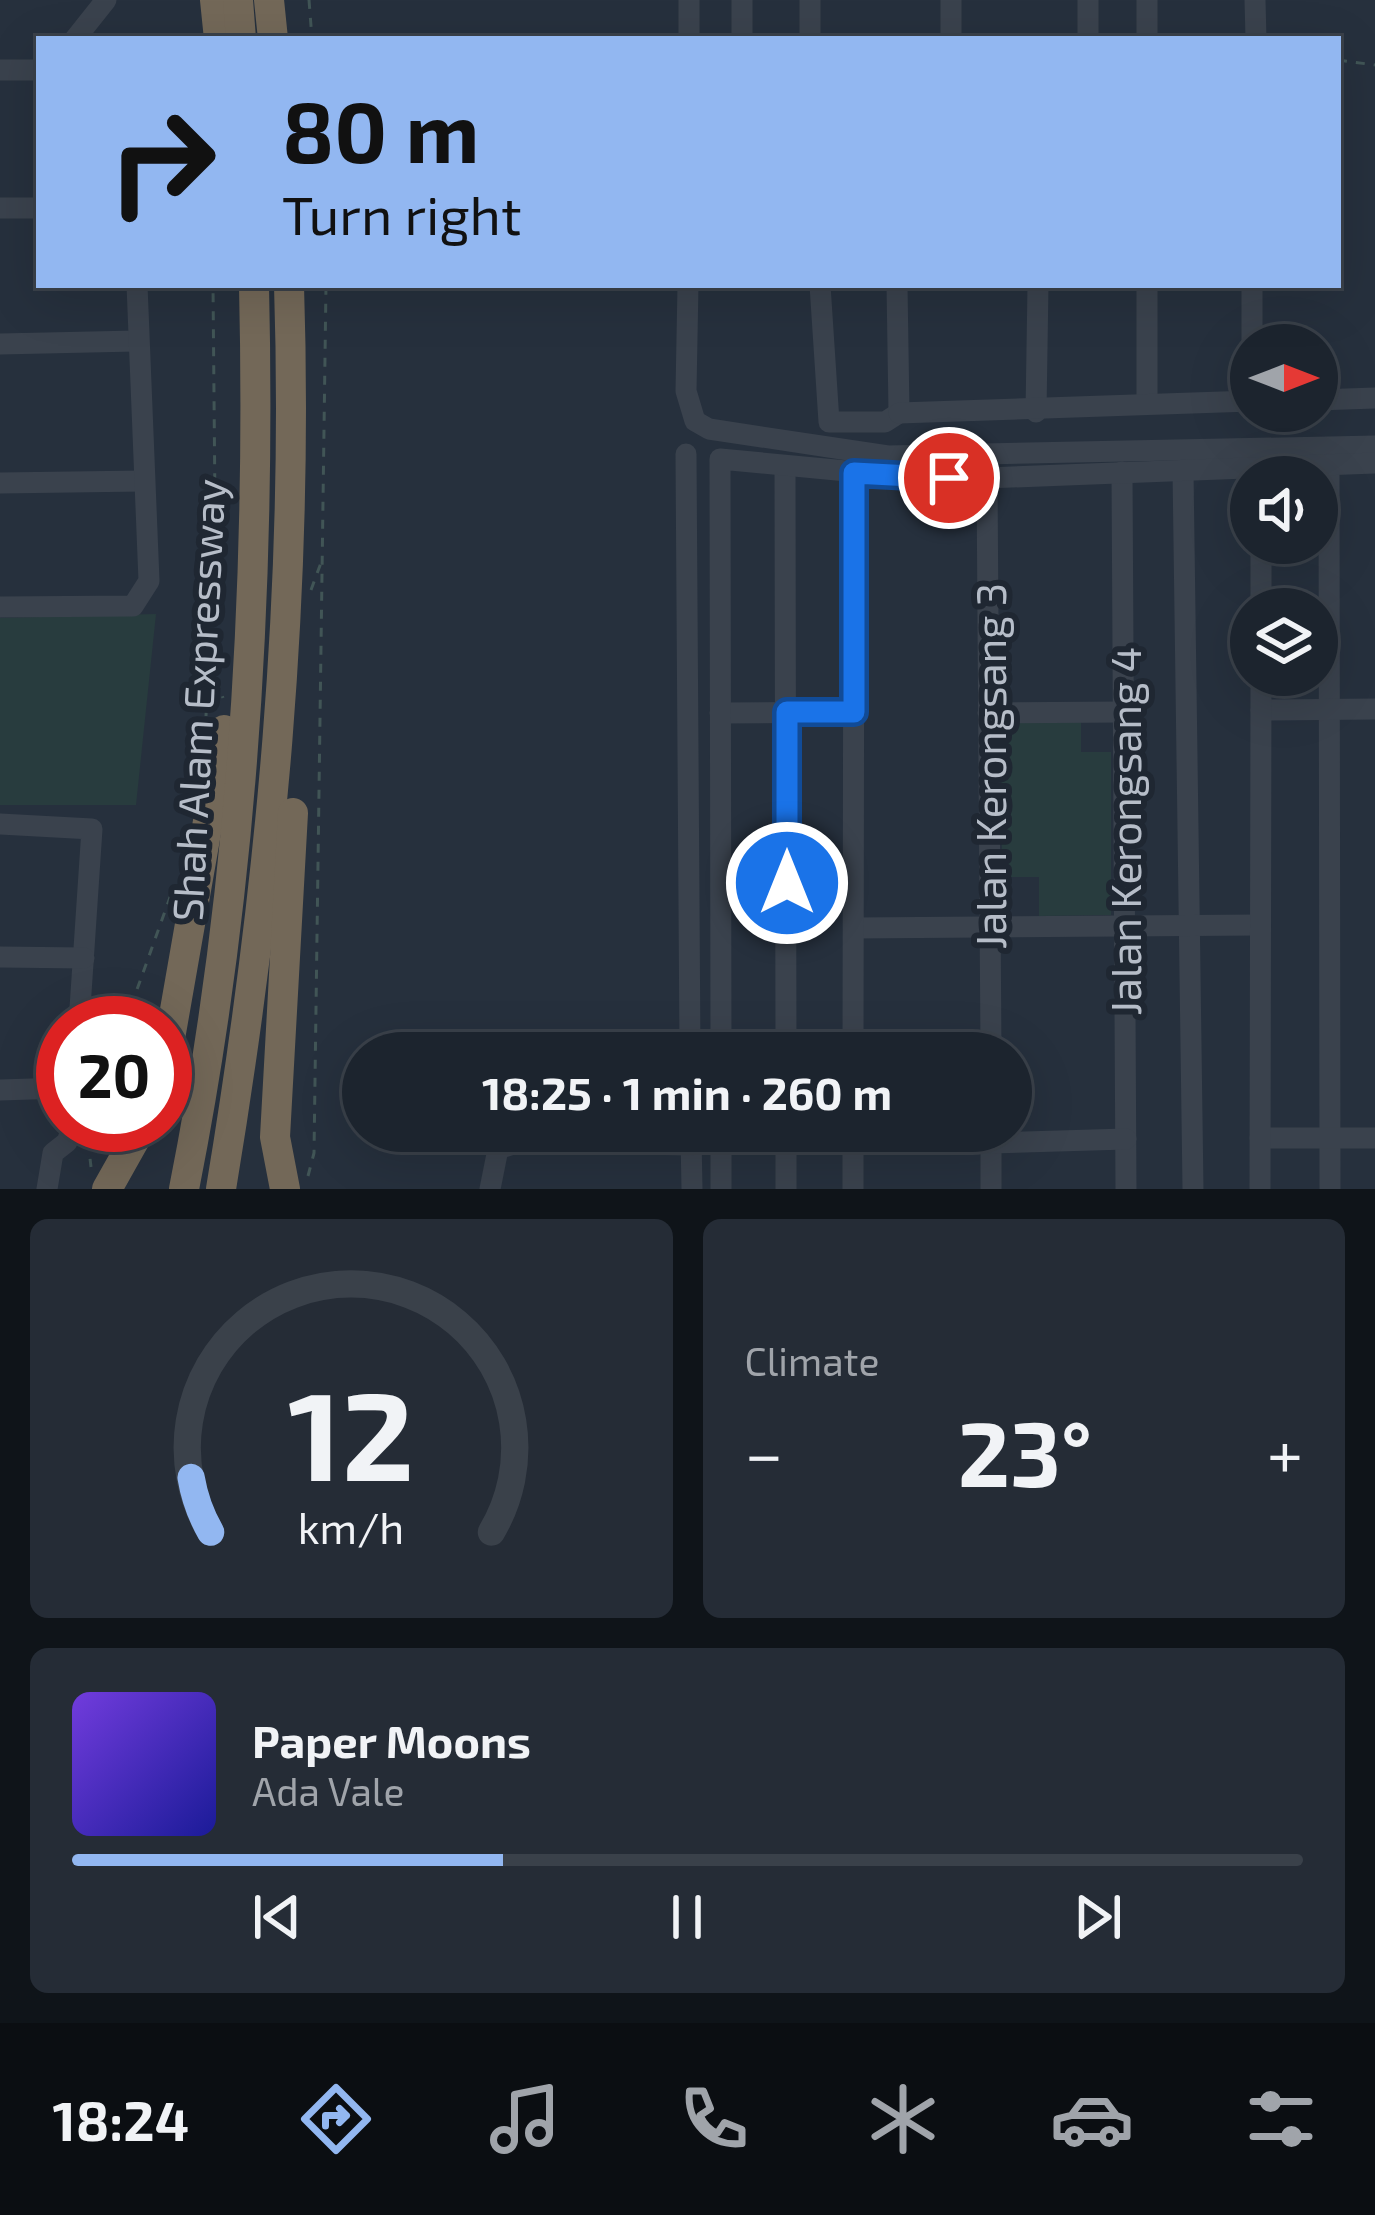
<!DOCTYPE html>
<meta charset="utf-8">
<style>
body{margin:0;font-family:"Exo 2",sans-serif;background:#252c36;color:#f1f3f6;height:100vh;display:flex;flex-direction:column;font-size:45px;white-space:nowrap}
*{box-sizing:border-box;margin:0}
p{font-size:39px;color:#a0a4aa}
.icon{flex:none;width:66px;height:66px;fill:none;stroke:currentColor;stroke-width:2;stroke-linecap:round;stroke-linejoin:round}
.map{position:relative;height:1189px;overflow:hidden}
.drawer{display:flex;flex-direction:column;gap:30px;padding:30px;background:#0f1419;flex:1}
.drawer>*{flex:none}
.hud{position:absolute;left:36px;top:36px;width:1305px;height:252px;border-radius:0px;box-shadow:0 12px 48px #0002,0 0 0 3px #3a414a;background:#92b7f1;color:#111;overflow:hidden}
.needle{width:78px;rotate:90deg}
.controls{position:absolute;left:1230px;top:324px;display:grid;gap:24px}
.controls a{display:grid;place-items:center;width:108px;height:108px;border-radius:50%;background:#1c242e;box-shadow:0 12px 48px #0002,0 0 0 3px #3a414a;font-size:60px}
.speed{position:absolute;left:36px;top:996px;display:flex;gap:24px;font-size:60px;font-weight:700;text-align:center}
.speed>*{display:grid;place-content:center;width:156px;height:156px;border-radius:50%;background:#1c242e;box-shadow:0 12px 48px #0002,0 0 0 3px #3a414a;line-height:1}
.speed .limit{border:18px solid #d22;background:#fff;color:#111}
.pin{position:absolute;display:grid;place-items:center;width:102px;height:102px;color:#fff;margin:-51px;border:6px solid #fff;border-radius:50%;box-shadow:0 3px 12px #0007}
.me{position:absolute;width:132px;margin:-66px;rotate:0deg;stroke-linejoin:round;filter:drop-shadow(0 0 9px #0008)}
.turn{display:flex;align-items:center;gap:42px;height:252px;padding:0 48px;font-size:54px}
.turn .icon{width:156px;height:156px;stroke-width:2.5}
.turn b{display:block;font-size:84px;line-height:102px}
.big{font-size:90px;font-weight:700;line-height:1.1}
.drawer .widget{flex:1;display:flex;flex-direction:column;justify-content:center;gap:18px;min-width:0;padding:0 42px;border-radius:18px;background:#252c36}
.drawer .dial{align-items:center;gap:0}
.dial svg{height:312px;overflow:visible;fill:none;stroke:#3a414a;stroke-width:7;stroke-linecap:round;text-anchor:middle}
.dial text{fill:#f1f3f6;stroke:none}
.song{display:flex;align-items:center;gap:36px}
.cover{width:144px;height:144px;border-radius:18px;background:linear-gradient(135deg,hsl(260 70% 55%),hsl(240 70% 35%))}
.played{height:12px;border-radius:6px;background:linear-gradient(90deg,#92b7f1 35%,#3a414a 35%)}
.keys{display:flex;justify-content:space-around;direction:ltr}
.heat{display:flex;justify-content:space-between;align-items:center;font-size:66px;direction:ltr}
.drawer .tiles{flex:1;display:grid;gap:30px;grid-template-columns:1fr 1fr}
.widget:last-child{grid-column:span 2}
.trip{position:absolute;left:342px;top:1032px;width:690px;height:120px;border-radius:60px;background:#1c242e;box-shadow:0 12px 48px #0002,0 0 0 3px #3a414a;font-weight:700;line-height:120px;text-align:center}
.dock{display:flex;height:192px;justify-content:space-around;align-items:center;background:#0b0e12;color:#a0a4aa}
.dock .icon{width:84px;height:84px}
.dock .current{color:#92b7f1}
.dock b{font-size:54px;color:#f1f3f6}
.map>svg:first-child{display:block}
</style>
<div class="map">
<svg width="1375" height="1189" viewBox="0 0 1375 1189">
<rect width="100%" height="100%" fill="#26303d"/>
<!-- green -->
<g fill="#283c3e">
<path d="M 156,614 L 136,805 L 0,805 L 0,618 Z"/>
<path d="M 1001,716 L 1081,716 L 1081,752 L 1111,752 L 1111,915 L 1039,916 L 1039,877 L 1002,877 Z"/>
</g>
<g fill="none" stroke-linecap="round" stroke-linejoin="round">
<!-- path -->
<g stroke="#415556" stroke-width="3" stroke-dasharray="9 9" stroke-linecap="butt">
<path d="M 309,0 L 312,39"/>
<path d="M 1338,60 L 1375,65"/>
<path d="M 311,590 L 322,560"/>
<path d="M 211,662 L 223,698"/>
<path d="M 206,716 L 215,505 L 213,285"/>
<path d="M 125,1023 L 173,889"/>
<path d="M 88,1141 L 91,1167"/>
<path d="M 308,1176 L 314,1153 L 326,285"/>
</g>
<!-- minor -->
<g stroke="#3a424d" stroke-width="21">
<path d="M 742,0 L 742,39"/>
<path d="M 810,0 L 810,39"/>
<path d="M 951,0 L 951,39"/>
<path d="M 1088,0 L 1088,39"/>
<path d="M 1147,0 L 1147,39"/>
<path d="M 1255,0 L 1256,39"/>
<path d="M 75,39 L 106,0"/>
<path d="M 689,39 L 689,0"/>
<path d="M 0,70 L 39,70"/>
<path d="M 0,208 L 39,208"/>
<path d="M 688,285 L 686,391 L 695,421 L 709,429 L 888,456 L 1375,446"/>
<path d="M 820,285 L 829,422 L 885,422 L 899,413"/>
<path d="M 897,285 L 899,413"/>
<path d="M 1147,285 L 1147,404"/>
<path d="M 0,344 L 136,341"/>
<path d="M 1252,345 L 1252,285"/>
<path d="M 1317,400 L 1375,398"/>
<path d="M 1036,412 L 1038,285"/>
<path d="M 899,413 L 1251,401"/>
<path d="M 686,454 L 690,1053"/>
<path d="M 1329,464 L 1330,1189"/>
<path d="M 785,466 L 786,1053"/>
<path d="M 1183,470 L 1193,1189"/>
<path d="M 1122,472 L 1126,1189"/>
<path d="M 987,478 L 991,1053"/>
<path d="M 0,483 L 143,481"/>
<path d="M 0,607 L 133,606 L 149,581 L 137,285"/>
<path d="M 1261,609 L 1261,543"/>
<path d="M 1261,710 L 1375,709"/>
<path d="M 720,713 L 854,712"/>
<path d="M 988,713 L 1123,712"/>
<path d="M 0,824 L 92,829 L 79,1023"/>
<path d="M 854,928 L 1260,925"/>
<path d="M 0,957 L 84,958"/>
<path d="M 721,1053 L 720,459 L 910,477 L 987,478 L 1375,463"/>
<path d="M 853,1053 L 854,473"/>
<path d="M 0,1090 L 63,1088"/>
<path d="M 786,1132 L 786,1189"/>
<path d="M 991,1132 L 991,1189"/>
<path d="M 691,1136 L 692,1189"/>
<path d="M 721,1136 L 721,1189"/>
<path d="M 1260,1138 L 1375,1138"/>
<path d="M 991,1143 L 1126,1139"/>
<path d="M 721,1144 L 853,1144"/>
<path d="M 47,1189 L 53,1153 L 67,1142 L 73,1125"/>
<path d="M 490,1189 L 498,1149 L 519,1142 L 691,1145"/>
<path d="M 853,1189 L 853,1132"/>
<path d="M 1260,1189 L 1261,675"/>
</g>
<!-- highway -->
<g stroke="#736858" stroke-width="30">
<path d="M 215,0 L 219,39"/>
<path d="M 238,0 L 241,39"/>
<path d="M 269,0 L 273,39"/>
<path d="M 165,1067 L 224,730"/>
<path d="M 107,1189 L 143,1125"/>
<path d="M 184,1189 C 243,892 261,587 254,285"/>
<path d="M 221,1189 C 271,888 299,590 289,285"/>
<path d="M 285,1189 L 275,1137 L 293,813"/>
</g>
</g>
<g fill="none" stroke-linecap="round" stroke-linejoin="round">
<defs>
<path id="route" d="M 787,883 L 787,712 L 854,712 L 854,473 L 949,478"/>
</defs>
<!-- route casing -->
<use href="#route" stroke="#114b97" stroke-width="30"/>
<!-- route -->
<use href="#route" stroke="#1a73e8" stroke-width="21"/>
</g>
<g text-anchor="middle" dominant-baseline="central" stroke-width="12" stroke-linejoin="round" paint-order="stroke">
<!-- street labels -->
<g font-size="42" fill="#b6bdc8" stroke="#1f2732">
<text transform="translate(197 700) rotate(-87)">Shah Alam Expressway</text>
<text transform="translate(989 766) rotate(-90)">Jalan Kerongsang 3</text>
<text transform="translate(1124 831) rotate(-90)">Jalan Kerongsang 4</text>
</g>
</g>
</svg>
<div class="controls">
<a><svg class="needle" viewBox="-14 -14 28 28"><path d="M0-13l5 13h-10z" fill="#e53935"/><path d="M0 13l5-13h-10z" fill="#a0a4aa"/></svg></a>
<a><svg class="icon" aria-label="sound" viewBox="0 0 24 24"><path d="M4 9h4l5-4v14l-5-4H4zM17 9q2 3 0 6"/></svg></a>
<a><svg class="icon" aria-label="layers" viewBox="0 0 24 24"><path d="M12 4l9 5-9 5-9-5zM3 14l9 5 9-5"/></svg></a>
</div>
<div class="speed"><div class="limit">20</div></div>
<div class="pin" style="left:949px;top:478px;background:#d93025"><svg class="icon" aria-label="arrive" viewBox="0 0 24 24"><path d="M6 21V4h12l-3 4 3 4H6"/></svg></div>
<svg class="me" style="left:787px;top:883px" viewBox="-20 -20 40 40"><circle r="17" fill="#1a73e8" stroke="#fff" stroke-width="3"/><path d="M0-11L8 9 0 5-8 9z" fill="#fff"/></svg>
<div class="trip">18:25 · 1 min · 260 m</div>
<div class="hud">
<div class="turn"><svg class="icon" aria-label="right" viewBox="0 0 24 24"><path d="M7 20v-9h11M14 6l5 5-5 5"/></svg><div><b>80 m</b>Turn right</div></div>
</div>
</div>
<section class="drawer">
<div class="tiles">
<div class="widget dial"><svg viewBox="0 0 100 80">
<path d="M14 69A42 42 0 1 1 86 69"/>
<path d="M14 69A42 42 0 0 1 9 55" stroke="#92b7f1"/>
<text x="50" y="56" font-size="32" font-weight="700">12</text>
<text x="50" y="72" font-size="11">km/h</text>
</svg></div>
<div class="widget"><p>Climate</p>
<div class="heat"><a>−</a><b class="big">23°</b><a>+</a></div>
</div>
<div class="widget">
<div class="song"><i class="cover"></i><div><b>Paper Moons</b><p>Ada Vale</p></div></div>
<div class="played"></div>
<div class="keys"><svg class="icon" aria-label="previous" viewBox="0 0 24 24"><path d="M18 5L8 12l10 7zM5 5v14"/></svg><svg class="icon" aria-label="pause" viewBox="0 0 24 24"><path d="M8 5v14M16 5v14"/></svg><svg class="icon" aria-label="next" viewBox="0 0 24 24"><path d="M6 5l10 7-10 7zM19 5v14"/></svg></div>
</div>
</div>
</section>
<nav class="dock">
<b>18:24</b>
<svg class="icon current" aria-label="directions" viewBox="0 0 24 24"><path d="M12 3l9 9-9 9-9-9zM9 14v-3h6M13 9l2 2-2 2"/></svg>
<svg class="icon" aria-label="music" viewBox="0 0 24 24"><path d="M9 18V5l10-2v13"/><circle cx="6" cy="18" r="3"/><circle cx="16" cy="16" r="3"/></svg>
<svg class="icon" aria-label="phone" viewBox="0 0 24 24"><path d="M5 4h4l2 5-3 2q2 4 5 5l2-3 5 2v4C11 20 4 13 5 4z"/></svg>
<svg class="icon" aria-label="climate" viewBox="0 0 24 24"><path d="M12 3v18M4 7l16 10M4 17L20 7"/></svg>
<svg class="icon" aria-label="car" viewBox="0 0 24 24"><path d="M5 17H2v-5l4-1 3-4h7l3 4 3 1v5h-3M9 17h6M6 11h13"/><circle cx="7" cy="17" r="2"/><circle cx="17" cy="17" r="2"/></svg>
<svg class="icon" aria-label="filters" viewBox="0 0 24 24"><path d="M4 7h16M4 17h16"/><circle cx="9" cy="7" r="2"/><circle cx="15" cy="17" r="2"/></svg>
</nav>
